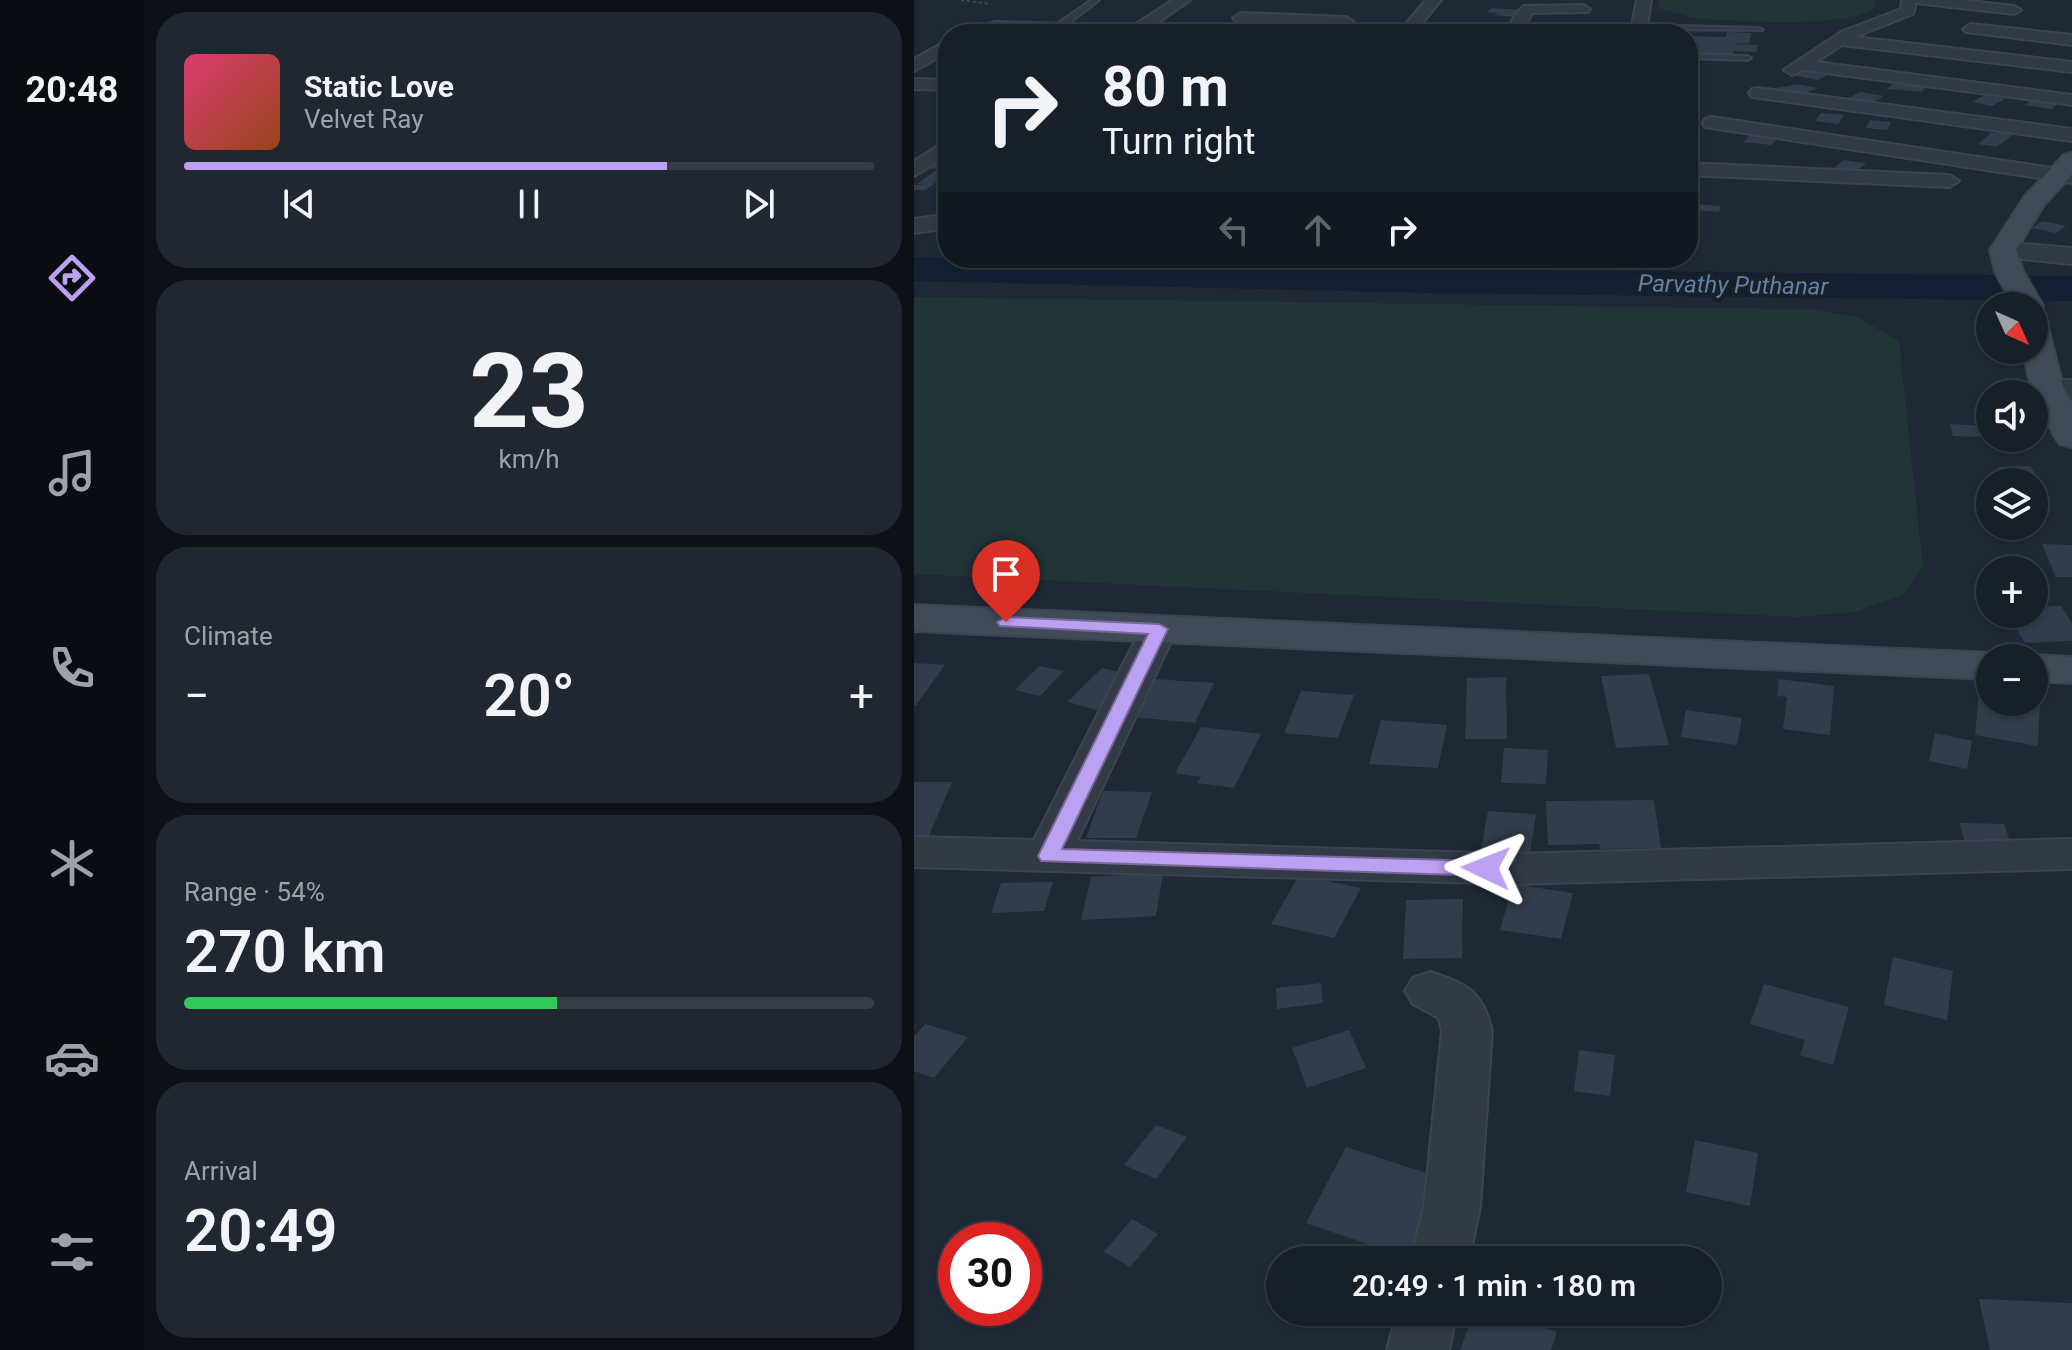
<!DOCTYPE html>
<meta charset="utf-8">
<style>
body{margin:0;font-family:Roboto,sans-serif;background:#202730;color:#f1f3f6;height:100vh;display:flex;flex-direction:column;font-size:30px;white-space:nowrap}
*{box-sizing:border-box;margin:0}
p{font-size:26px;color:#9ea2a8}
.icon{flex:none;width:44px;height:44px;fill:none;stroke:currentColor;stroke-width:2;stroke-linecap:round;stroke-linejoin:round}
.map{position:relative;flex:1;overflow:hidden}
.sheet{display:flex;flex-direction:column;gap:12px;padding:12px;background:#0d1116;width:770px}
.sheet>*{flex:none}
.hud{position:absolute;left:24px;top:24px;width:760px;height:244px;border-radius:32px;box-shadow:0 2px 6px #0004,0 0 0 2px #363d45;background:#171f28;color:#f1f3f6;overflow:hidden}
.needle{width:52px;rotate:135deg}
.controls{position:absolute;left:1062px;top:292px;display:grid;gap:16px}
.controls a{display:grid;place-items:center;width:72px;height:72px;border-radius:50%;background:#171f28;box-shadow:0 2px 6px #0004,0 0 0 2px #363d45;font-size:40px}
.speed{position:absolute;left:24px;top:1222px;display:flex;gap:16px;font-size:40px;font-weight:700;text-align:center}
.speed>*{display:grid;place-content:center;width:104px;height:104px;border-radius:50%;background:#171f28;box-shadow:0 2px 6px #0004,0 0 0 2px #363d45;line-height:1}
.speed .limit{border:12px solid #d22;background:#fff;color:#111}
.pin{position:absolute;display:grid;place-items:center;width:68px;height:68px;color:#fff;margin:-82px -34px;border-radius:50% 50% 50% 0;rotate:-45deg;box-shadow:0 0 8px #0007}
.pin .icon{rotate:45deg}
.me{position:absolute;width:88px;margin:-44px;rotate:272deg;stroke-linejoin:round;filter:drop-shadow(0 0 6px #0008)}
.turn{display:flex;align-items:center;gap:28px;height:168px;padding:0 32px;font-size:36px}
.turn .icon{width:104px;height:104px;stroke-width:2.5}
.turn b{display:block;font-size:56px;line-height:68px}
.lanes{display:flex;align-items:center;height:76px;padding:0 32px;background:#0003;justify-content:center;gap:40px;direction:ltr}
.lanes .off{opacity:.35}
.big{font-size:60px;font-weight:600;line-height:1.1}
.sheet .widget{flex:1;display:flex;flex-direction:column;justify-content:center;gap:12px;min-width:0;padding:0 28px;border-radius:32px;background:#202730}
.sheet .dial{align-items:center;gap:0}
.dial b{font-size:104px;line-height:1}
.song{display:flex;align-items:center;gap:24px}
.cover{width:96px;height:96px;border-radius:12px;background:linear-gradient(135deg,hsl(340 70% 55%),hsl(20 70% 35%))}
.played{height:8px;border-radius:4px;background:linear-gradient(90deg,#bca0f2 70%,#363d45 70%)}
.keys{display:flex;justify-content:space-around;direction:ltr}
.heat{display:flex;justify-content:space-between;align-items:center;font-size:44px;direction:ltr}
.charge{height:12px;border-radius:6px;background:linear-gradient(90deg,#34c759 54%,#363d45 0)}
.trip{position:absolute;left:352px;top:1246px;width:456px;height:80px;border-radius:40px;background:#171f28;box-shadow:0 2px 6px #0004,0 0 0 2px #363d45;font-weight:600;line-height:80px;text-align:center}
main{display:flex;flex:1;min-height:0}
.tabs{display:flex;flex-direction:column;width:144px;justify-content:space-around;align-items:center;background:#090c10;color:#9ea2a8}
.tabs .icon{width:56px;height:56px}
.tabs .active{color:#bca0f2}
.tabs b{font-size:36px;color:#f1f3f6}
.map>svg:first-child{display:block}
</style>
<main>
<nav class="tabs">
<b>20:48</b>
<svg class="icon active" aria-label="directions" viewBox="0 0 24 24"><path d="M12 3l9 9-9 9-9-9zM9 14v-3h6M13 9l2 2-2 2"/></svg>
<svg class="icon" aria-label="music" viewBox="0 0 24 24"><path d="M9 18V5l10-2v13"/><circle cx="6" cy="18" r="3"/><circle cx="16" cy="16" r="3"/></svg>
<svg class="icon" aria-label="phone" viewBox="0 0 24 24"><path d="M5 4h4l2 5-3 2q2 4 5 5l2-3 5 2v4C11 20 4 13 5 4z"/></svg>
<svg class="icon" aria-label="climate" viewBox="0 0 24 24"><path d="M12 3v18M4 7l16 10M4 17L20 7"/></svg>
<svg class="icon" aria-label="car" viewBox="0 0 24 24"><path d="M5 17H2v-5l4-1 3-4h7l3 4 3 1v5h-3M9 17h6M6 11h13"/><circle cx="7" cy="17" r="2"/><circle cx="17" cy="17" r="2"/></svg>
<svg class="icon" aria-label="filters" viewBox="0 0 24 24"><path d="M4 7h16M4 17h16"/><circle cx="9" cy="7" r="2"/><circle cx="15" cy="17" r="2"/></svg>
</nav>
<section class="sheet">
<div class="widget">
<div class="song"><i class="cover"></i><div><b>Static Love</b><p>Velvet Ray</p></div></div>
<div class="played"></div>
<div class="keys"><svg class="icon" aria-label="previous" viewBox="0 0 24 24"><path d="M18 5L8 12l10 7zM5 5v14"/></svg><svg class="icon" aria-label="pause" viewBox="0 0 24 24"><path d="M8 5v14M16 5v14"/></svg><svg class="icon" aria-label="next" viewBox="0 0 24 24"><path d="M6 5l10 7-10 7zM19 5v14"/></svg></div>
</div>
<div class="widget dial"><b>23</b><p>km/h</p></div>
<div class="widget"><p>Climate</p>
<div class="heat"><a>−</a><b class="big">20°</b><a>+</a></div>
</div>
<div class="widget"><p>Range · 54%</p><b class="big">270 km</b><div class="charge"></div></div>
<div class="widget"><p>Arrival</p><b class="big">20:49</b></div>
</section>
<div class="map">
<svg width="1158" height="1350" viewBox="0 0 1158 1350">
<rect width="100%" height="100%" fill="#1f2935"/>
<!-- green -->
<g fill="#213436">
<path d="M 745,0 L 959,0 L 961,6 C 944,29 816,22 785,18 C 771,17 757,11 743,8 Z"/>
<path d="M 0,297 L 893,309 L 943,317 L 985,341 L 1009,567 L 989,595 L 941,612 L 883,617 L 0,574 Z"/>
</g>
<!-- water -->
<path fill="#132032" d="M 0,257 L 523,269 L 1158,276 L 1158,301 L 518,293 L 0,281 Z"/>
<!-- building -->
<g fill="#313d4c">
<path d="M 578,8 L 608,10 L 599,17 L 581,15 L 584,13 L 572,12 Z"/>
<path d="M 813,32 L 837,33 L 836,43 L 819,44 L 844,45 L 843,52 L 820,51 L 819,55 L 774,53 L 774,36 L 812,37 Z"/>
<path d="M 892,69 L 904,71 L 900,73 L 914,75 L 903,80 L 878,75 Z"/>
<path d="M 883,84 L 903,88 L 889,94 L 857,89 Z"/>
<path d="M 978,84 L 994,85 L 1012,87 L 1007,92 L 973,89 Z"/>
<path d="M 946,92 L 970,96 L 957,103 L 933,99 Z"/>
<path d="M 1071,95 L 1091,99 L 1078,106 L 1058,102 Z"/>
<path d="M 1119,98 L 1146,101 L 1138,109 L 1111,105 Z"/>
<path d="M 907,113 L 930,115 L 924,124 L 901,121 Z"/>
<path d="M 956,120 L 977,122 L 973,130 L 952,128 Z"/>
<path d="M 1086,132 L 1099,134 L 1083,147 L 1064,144 L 1077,133 Z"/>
<path d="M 837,135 L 864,139 L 857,145 L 829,142 Z"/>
<path d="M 930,160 L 952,163 L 942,171 L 920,168 Z"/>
<path d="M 18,161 L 34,161 L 34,174 L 11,190 L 0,190 L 0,185 L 10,185 L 3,184 L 24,169 L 7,168 Z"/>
<path d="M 781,204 L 807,206 L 805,212 L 778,210 Z"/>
<path d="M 1128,221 L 1152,226 L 1142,233 L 1118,228 Z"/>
<path d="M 1036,424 L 1076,426 L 1076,437 L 1039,436 Z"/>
<path d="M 1116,466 L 1122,475 L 1091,476 L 1084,467 Z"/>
<path d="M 1128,544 L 1158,545 L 1158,577 L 1142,577 Z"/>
<path d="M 1147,606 L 1158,623 L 1158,641 L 1111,643 L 1093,614 L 1120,614 L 1120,607 Z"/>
<path d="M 0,663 L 31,665 L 2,705 L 0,705 Z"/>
<path d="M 125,666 L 150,671 L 126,696 L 101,690 Z"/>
<path d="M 188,668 L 218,675 L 183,710 L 153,702 Z"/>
<path d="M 735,674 L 755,745 L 702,748 L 687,676 Z"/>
<path d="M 592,677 L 593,739 L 551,739 L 553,678 Z"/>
<path d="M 240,679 L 300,683 L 281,723 L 219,717 Z"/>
<path d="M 865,679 L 920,686 L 916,735 L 869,729 L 873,697 L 863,696 Z"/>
<path d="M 387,691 L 440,695 L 424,738 L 370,733 Z"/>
<path d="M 1065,693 L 1076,695 L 1076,702 L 1126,703 L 1124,746 L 1061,735 Z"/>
<path d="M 772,710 L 828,718 L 823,745 L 767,737 Z"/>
<path d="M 467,720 L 533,725 L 524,768 L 455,764 Z"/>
<path d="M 287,727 L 347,734 L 320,788 L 283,783 L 287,777 L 261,773 Z"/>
<path d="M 1021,733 L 1058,741 L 1053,769 L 1015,761 Z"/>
<path d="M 590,748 L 634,750 L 632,784 L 587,783 Z"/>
<path d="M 0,782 L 38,782 L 13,840 L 0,840 Z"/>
<path d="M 189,791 L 238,792 L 222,838 L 172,838 Z"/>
<path d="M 740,800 L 747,848 L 686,849 L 685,844 L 634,845 L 632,801 Z"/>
<path d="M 574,811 L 622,814 L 615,859 L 566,855 Z"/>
<path d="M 1045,823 L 1090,824 L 1100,852 L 1054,851 Z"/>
<path d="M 249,873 L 242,916 L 167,920 L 177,877 Z"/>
<path d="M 385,875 L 447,888 L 420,938 L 357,924 Z"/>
<path d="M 139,882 L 130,911 L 77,913 L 87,883 Z"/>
<path d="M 599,884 L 659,893 L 647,939 L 586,930 Z"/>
<path d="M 549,899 L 548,958 L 489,959 L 492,900 Z"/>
<path d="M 979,957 L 1039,971 L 1033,1020 L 970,1005 Z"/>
<path d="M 407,983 L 409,1003 L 363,1009 L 362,988 Z"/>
<path d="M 850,984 L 935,1007 L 919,1065 L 886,1055 L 891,1040 L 836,1024 Z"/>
<path d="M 11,1024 L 54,1037 L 20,1078 L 0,1071 L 0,1037 Z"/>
<path d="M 435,1030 L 452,1068 L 393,1088 L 378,1048 Z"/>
<path d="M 665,1050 L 701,1055 L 696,1096 L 660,1091 Z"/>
<path d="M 242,1125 L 273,1137 L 242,1179 L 210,1165 Z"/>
<path d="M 781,1140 L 844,1153 L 836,1206 L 772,1192 Z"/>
<path d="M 432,1147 L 531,1179 L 494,1258 L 392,1223 Z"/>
<path d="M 218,1219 L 244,1234 L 216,1267 L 190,1252 Z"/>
<path d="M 1065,1299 L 1158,1303 L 1158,1350 L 1076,1350 Z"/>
<path d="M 560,1312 L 575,1312 L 643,1332 L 637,1350 L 546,1350 Z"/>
</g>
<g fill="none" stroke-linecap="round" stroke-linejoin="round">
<defs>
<g id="service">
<path d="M 178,0 L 185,0 L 146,30 L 140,30 L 140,26 Z"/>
<path d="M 725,25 L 845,28 L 849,30 L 722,29 Z"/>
<path d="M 774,54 L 833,56 L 837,58 L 833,60 L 774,58 Z"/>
</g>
<g id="minor">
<path d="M 259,0 L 276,0 L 239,26 L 355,29 L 363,34 L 43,34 L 45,31 L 82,22 L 219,26 Z"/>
<path d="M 512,0 L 527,0 L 499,34 L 483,34 Z"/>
<path d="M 723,0 L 737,0 L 732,34 L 716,34 Z"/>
<path d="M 988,0 L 1047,0 L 1100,6 L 1107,10 L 1100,14 L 1002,3 L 999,14 L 941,37 L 1158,62 L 1158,72 L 928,45 L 902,62 L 1158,95 L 1158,105 L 889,70 L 878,75 L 870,70 L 929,31 L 987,9 Z"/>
<path d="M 669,5 L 676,9 L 674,12 L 618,13 L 607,34 L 591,34 L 603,12 L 610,6 Z"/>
<path d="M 327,13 L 432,17 L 440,22 L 432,27 L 322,21 L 319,18 Z"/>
<path d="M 1057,24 L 1158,35 L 1158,45 L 1052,32 L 1049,29 Z"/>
<path d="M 34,40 L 34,52 L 0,71 L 0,59 Z"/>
<path d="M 0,79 L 34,80 L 34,90 L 0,89 Z"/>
<path d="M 844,88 L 1158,129 L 1158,141 L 838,97 L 835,93 L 838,89 Z"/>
<path d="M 798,117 L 1158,171 L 1158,183 L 791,127 L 789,123 L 791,119 Z"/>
<path d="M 34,140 L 34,155 L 0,176 L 0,161 Z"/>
<path d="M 774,163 L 1035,175 L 1045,181 L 1035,187 L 774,175 Z"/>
<path d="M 34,214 L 34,228 L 0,233 L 0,219 Z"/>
<path d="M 1133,379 L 1158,380 L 1158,396 L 1123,393 L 1119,387 L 1123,381 Z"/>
<path d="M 245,618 L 258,621 L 263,629 L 163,841 L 601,854 L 1158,839 L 1158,869 L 601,884 L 0,867 L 0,837 L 120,840 L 227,629 L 232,621 Z"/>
<path d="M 516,972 C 553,984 569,991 578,1031 L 566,1207 L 555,1260 L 497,1260 L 510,1207 L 528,1031 L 525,1018 L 499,1004 L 491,991 L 499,978 Z"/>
<path d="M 483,1312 L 543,1312 L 535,1350 L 473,1350 Z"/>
</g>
<path id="tertiary" d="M 1089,242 L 1158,248 L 1158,264 L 1080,256 L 1076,250 L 1080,244 Z"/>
<g id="secondary">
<path d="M 1158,153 L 1158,174 L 1130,205 L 1102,250 L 1109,271 L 1129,306 L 1120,313 L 1120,306 L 1099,306 L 1081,271 L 1076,250 L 1111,196 L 1150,155 Z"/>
<path d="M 1120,322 L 1131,325 L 1135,331 L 1149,387 L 1158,404 L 1158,447 L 1146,444 L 1141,437 L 1117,387 L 1109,350 L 1120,350 Z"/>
<path d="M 0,605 L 1076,653 L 1092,658 L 1076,658 L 1076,679 L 0,631 Z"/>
<path d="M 1120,655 L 1158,657 L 1158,683 L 1120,681 L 1120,658 L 1107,658 Z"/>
</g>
</defs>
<!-- service casing -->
<use href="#service" stroke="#3c444f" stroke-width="4"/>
<!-- minor casing -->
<use href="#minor" stroke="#3c444f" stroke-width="4"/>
<!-- tertiary casing -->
<use href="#tertiary" stroke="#3c444f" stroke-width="4"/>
<!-- secondary casing -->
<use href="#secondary" stroke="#3c444f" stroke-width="4"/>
<!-- path -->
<path stroke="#394d4f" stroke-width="2" stroke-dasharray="3 3" stroke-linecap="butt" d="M 47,0 L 77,4"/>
<!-- service -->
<use href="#service" fill="#323a46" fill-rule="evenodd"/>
<!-- minor -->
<use href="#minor" fill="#323a46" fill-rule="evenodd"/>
<!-- tertiary -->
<use href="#tertiary" fill="#323a46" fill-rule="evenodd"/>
<!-- secondary -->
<use href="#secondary" fill="#404a59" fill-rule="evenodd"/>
</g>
<!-- route -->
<path fill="#bca0f2" stroke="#7a689d" stroke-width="2" d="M 92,617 L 245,624 L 254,629 L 148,849 L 572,861 L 580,863 L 583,868 L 580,874 L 572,876 L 127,861 L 124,856 L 234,634 L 86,626 L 83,622 Z"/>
<g text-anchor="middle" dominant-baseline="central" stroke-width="8" stroke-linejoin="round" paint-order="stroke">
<!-- far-water labels -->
<g font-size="24" font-style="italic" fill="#6480a3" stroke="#18202a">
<text transform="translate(819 285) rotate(1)">Parvathy Puthanar</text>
</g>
</g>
</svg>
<div class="controls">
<a><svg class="needle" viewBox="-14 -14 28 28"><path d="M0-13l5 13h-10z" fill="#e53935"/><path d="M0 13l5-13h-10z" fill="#9ea2a8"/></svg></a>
<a><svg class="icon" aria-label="sound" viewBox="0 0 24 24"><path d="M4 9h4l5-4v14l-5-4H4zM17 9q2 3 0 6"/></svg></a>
<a><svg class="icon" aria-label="layers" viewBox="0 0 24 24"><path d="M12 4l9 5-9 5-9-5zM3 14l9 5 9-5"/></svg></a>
<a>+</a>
<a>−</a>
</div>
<div class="speed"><div class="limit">30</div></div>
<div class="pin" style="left:92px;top:622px;background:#d93025"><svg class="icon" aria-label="arrive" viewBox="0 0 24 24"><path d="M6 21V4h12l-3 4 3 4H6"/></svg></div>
<svg class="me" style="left:572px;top:868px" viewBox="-20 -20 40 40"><path d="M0-17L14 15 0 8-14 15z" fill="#bca0f2" stroke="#fff" stroke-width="4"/></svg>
<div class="trip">20:49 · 1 min · 180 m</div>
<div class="hud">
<div class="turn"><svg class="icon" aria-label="right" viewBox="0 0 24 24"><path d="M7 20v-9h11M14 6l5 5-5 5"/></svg><div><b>80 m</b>Turn right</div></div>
<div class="lanes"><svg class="icon off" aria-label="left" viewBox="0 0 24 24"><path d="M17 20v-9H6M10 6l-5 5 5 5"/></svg><svg class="icon off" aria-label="ahead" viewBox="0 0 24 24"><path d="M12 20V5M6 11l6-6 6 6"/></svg><svg class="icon" aria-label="right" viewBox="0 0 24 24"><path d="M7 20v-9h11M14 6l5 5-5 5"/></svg></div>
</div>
</div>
</main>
